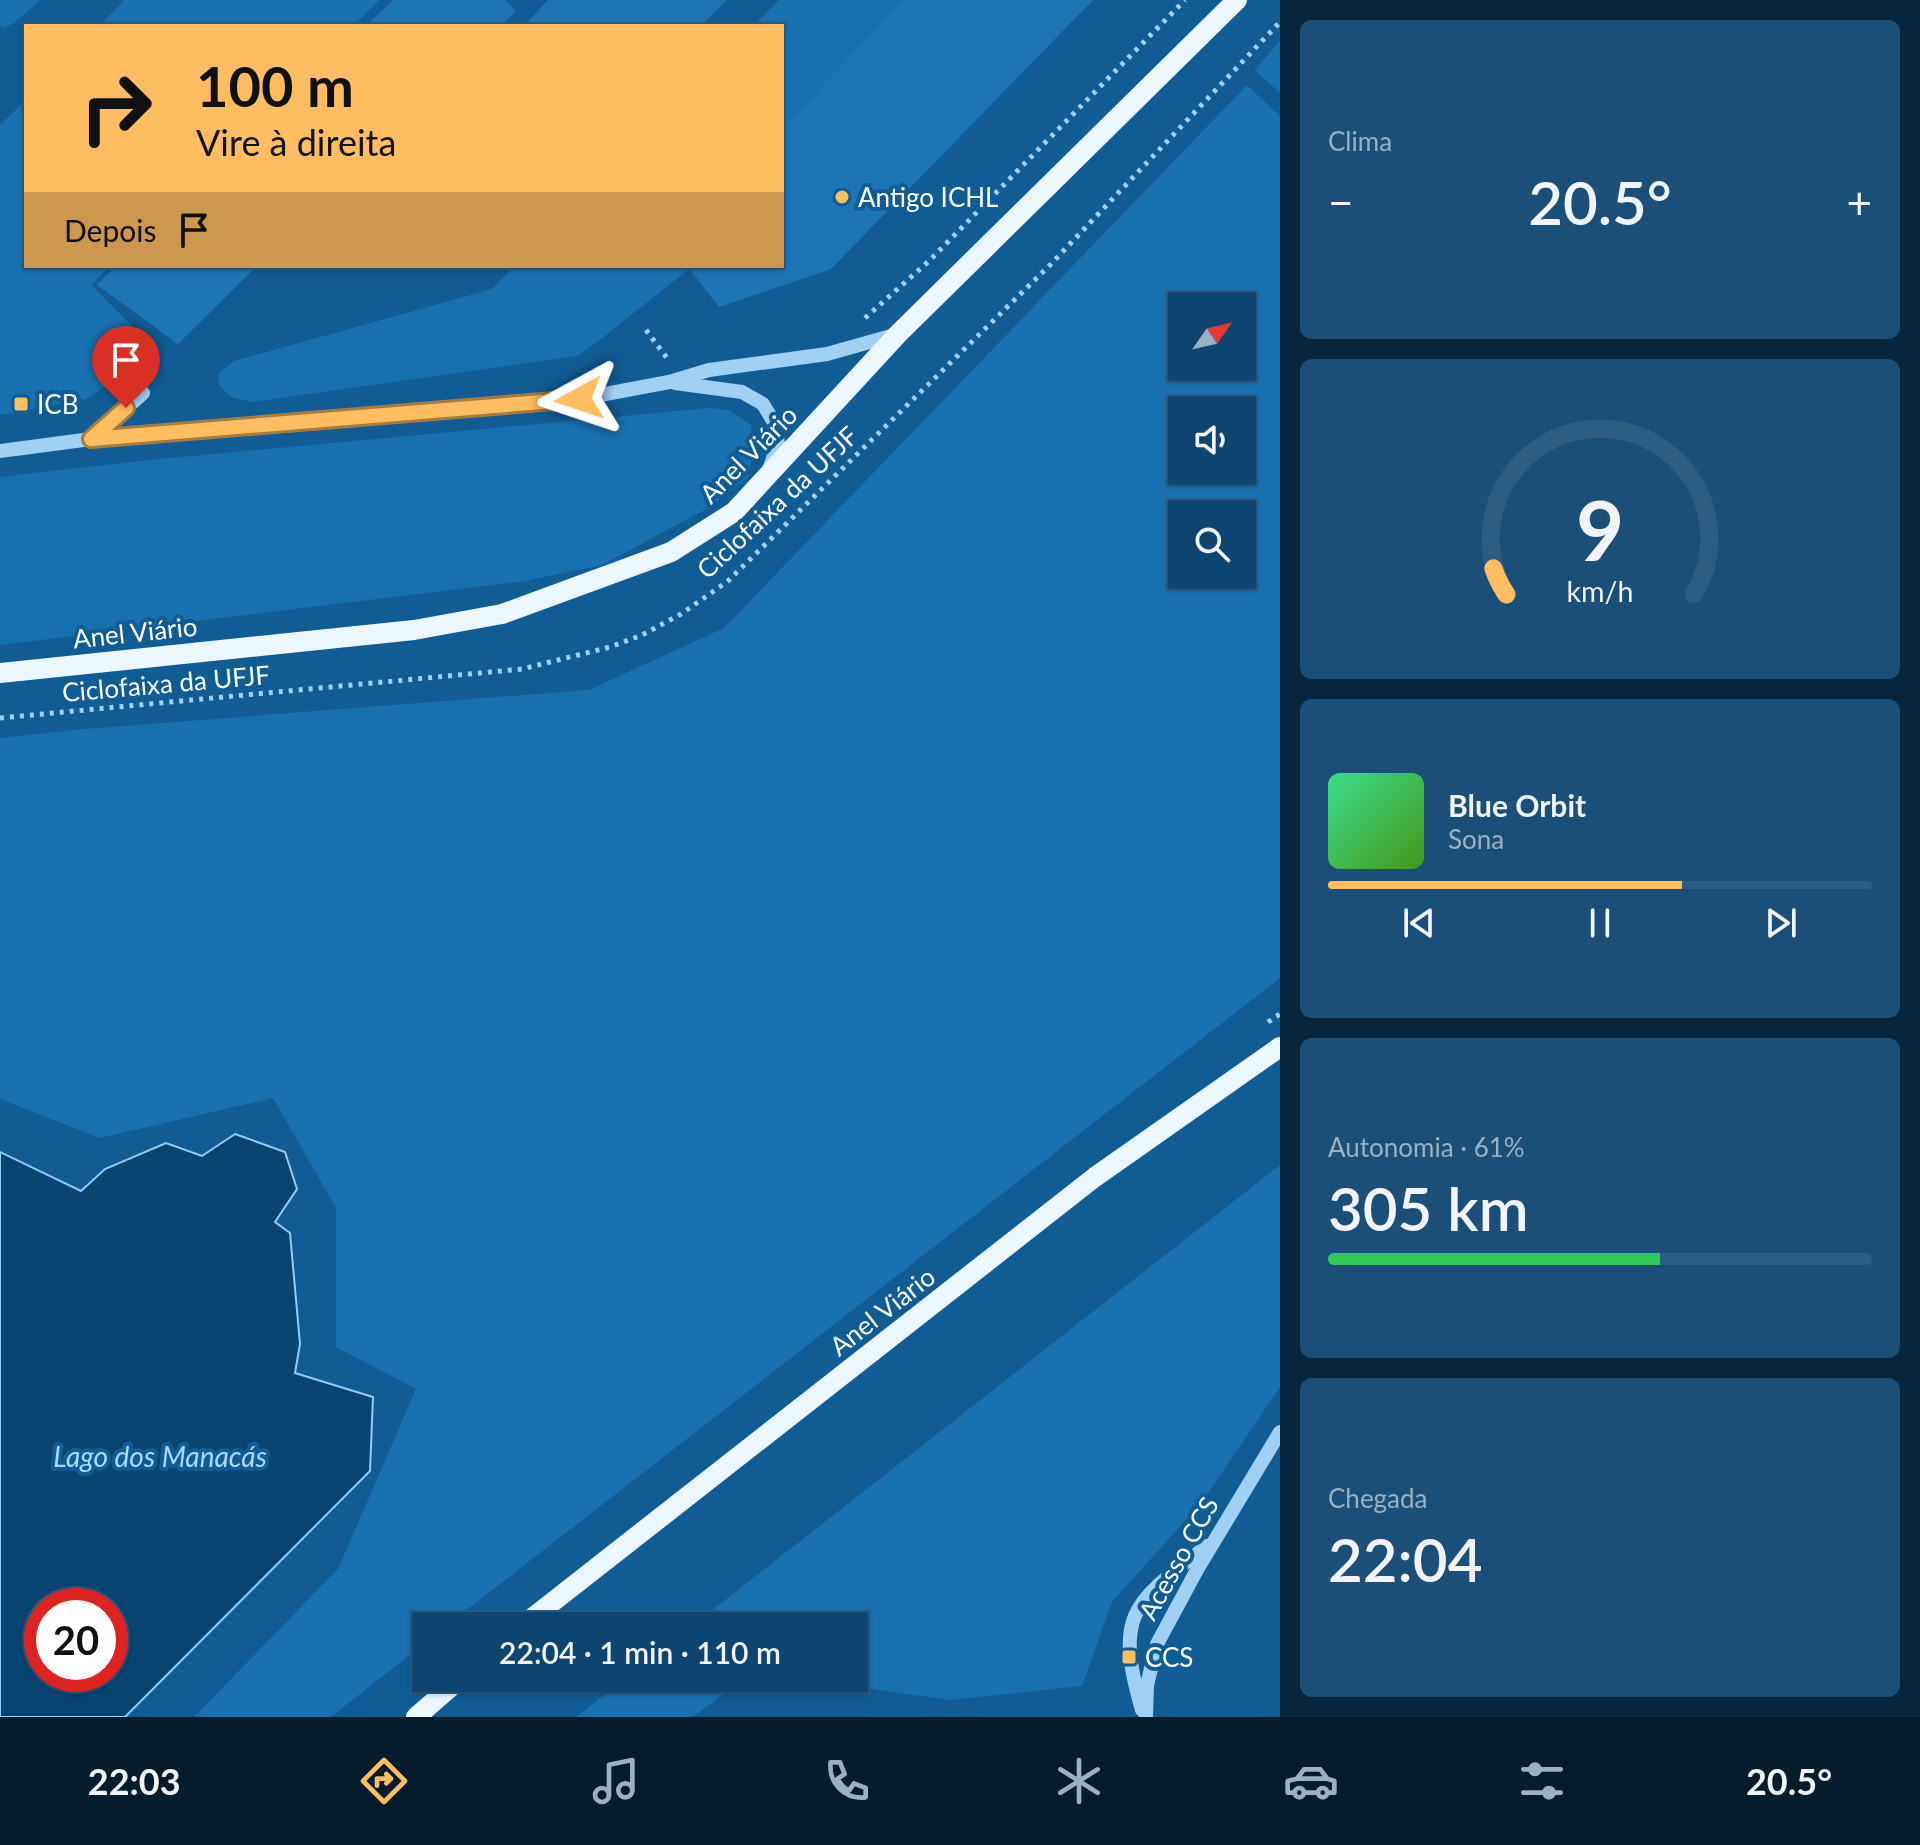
<!DOCTYPE html>
<html lang="pt">
<meta charset="utf-8">
<style>
body{margin:0;font-family:Lato,sans-serif;background:#1b4f78;color:#f1f3f6;height:100vh;display:flex;flex-direction:column;font-size:30px;white-space:nowrap}
*{box-sizing:border-box;margin:0}
p{font-size:26px;color:#9ab1c3}
.icon{flex:none;width:44px;height:44px;fill:none;stroke:currentColor;stroke-width:2;stroke-linecap:round;stroke-linejoin:round}
.map{position:relative;flex:1;overflow:hidden}
.panel{display:flex;flex-direction:column;gap:20px;padding:20px;background:#07263e;width:640px}
.panel>*{flex:none}
.top-card{position:absolute;left:24px;top:24px;width:760px;height:244px;border-radius:0px;box-shadow:0 2px 6px #0004,0 0 0 2px #2d5d83;background:#ffbd62;color:#111;overflow:hidden}
.needle{width:52px;rotate:56deg}
.tools{position:absolute;left:1168px;top:292px;display:grid;gap:16px}
.tools a{display:grid;place-items:center;width:88px;height:88px;border-radius:0px;background:#0d4570;box-shadow:0 2px 6px #0004,0 0 0 2px #2d5d83;font-size:40px}
.speed{position:absolute;left:24px;top:1588px;display:flex;gap:16px;font-size:40px;font-weight:700;text-align:center}
.speed>*{display:grid;place-content:center;width:104px;height:104px;border-radius:50%;background:#0d4570;box-shadow:0 2px 6px #0004,0 0 0 2px #2d5d83;line-height:1}
.speed .limit{border:12px solid #d22;background:#fff;color:#111}
.pin{position:absolute;display:grid;place-items:center;width:68px;height:68px;color:#fff;margin:-82px -34px;border-radius:50% 50% 50% 0;rotate:-45deg;box-shadow:0 0 8px #0007}
.pin .icon{rotate:45deg}
.me{position:absolute;width:88px;margin:-44px;rotate:265deg;stroke-linejoin:round;filter:drop-shadow(0 0 6px #0008)}
.turn{display:flex;align-items:center;gap:28px;height:168px;padding:0 40px;font-size:36px}
.turn .icon{width:104px;height:104px;stroke-width:2.5}
.turn b{display:block;font-size:56px;line-height:68px}
.then{display:flex;align-items:center;height:76px;padding:0 40px;background:#0003;gap:16px;font-size:30px}
.big{font-size:60px;font-weight:600;line-height:1.1}
.panel .widget{flex:1;display:flex;flex-direction:column;justify-content:center;gap:12px;min-width:0;padding:0 28px;border-radius:12px;background:#1b4f78}
.panel .dial{align-items:center;gap:0}
.dial svg{height:208px;overflow:visible;fill:none;stroke:#2d5d83;stroke-width:7;stroke-linecap:round;text-anchor:middle}
.dial text{fill:#f1f3f6;stroke:none}
.song{display:flex;align-items:center;gap:24px}
.cover{width:96px;height:96px;border-radius:12px;background:linear-gradient(135deg,hsl(150 70% 55%),hsl(100 70% 35%))}
.played{height:8px;border-radius:4px;background:linear-gradient(90deg,#ffbd62 65%,#2d5d83 65%)}
.keys{display:flex;justify-content:space-around;direction:ltr}
.heat{display:flex;justify-content:space-between;align-items:center;font-size:44px;direction:ltr}
.charge{height:12px;border-radius:6px;background:linear-gradient(90deg,#34c759 61%,#2d5d83 0)}
.trip{position:absolute;left:412px;top:1612px;width:456px;height:80px;border-radius:0px;background:#0d4570;box-shadow:0 2px 6px #0004,0 0 0 2px #2d5d83;font-weight:600;line-height:80px;text-align:center}
.tabs{display:flex;height:128px;justify-content:space-around;align-items:center;background:#051c2d;color:#9ab1c3}
.tabs .icon{width:56px;height:56px}
.tabs .selected{color:#ffbd62}
.tabs b{font-size:36px;color:#f1f3f6}
main{display:flex;flex:1;min-height:0}
.map>svg:first-child{display:block}
</style>
<main>
<div class="map">
<svg width="1280" height="1717" viewBox="0 0 1280 1717">
<rect width="100%" height="100%" fill="#115c95"/>
<!-- green -->
<g fill="#1870b0" fill-rule="evenodd">
<path d="M 0,0 L 40,0 L 14,23 L 4,28 L 0,26 Z"/>
<path d="M 124,0 L 380,0 L 353,26 L 99,26 Z"/>
<path d="M 779,0 L 901,0 L 782,129 L 782,26 L 753,26 Z"/>
<path d="M 1280,41 L 1280,93 L 1255,70 Z"/>
<path d="M 1247,85 L 1280,116 L 1280,978 L 446,1626 L 426,1626 L 426,1642 L 331,1717 L 194,1717 L 338,1569 L 416,1389 L 336,1347 L 336,1208 L 273,1098 L 100,1138 L 0,1099 L 0,738 L 84,729 L 589,690 L 724,628 ZM 1242,306 L 1242,366 L 1182,366 L 1182,306 ZM 1242,410 L 1242,470 L 1182,470 L 1182,410 ZM 1242,514 L 1242,574 L 1182,574 L 1182,514 Z"/>
<path d="M 26,100 L 26,266 L 110,266 L 91,285 L 159,353 L 86,399 L 0,415 L 0,125 Z"/>
<path d="M 515,266 L 687,266 L 689,269 L 596,343 L 577,356 L 253,402 L 231,397 L 219,385 L 219,373 L 234,361 L 492,289 Z"/>
<path d="M 708,408 L 729,410 L 751,425 L 754,452 L 747,478 L 712,506 L 602,565 L 525,581 L 0,645 L 0,477 L 139,461 Z"/>
<path d="M 1280,1165 L 1280,1387 L 1202,1502 L 1112,1602 L 1082,1686 L 950,1700 L 795,1678 L 854,1678 L 854,1626 L 692,1626 Z"/>
<path d="M 626,1678 L 744,1678 L 693,1717 L 576,1717 Z"/>
</g>
<!-- water -->
<path fill="#0a4471" stroke="#91cef7" stroke-width="2" fill-rule="evenodd" d="M 235,1134 L 285,1152 L 297,1189 L 275,1222 L 290,1233 L 300,1344 L 295,1373 L 373,1397 L 370,1471 L 125,1717 L 0,1717 L 0,1152 L 81,1191 L 105,1169 L 166,1143 L 202,1156 ZM 42,1606 L 110,1606 L 110,1674 L 42,1674 Z"/>
<!-- building -->
<g fill="#1e75b5">
<path d="M 393,0 L 505,0 L 516,11 L 501,26 L 366,26 Z"/>
<path d="M 548,0 L 727,0 L 701,26 L 524,26 Z"/>
<path d="M 901,0 L 1093,0 L 831,269 L 719,307 L 687,266 L 782,266 L 782,129 Z"/>
<path d="M 116,266 L 257,266 L 178,344 L 97,285 Z"/>
</g>
<g fill="none" stroke-linecap="round" stroke-linejoin="round">
<!-- path -->
<g stroke="#a0d0f3" stroke-width="5" stroke-dasharray="4 6" stroke-linecap="butt">
<path d="M 865,318 L 929,261 L 1185,0"/>
<path d="M 646,330 L 667,358"/>
<path d="M 0,718 L 522,669 L 610,647 L 642,635 L 681,614 L 728,581 L 1051,264 L 1280,22"/>
<path d="M 1268,1022 L 1280,1014"/>
</g>
<!-- minor -->
<g stroke="#a0d0f3" stroke-width="14">
<path d="M 675,383 L 742,392 L 763,404 L 775,424 L 778,444 L 769,470"/>
<path d="M 92,439 L 143,393"/>
<path d="M 0,451 L 91,439 L 579,399 L 669,382 L 709,370 L 827,354 L 898,334"/>
<path d="M 1142,1710 C 1114,1613 1133,1603 1207,1546"/>
<path d="M 1146,1717 L 1147,1685 L 1157,1644 L 1198,1568 L 1280,1432"/>
</g>
<!-- major -->
<g stroke="#ecf6ff" stroke-width="20">
<path d="M 0,673 L 414,630 L 502,614 L 671,552 L 734,512 L 898,334 L 1237,0"/>
<path d="M 522,1626 L 1095,1177 L 1280,1047"/>
<path d="M 416,1717 L 461,1678"/>
</g>
</g>
<g fill="none" stroke-linecap="round" stroke-linejoin="round">
<defs>
<path id="route" d="M 126,408 L 91,439 L 579,399"/>
</defs>
<!-- route casing -->
<use href="#route" stroke="#a67b40" stroke-width="20"/>
<!-- route -->
<use href="#route" stroke="#ffbd62" stroke-width="14"/>
</g>
<!-- markers -->
<g fill="#ffbd62" stroke="#115c95" stroke-width="3">
<circle cx="842" cy="197" r="8"/>
<rect x="13" y="396" width="16" height="16" rx="4"/>
<rect x="1121" y="1649" width="16" height="16" rx="4"/>
</g>
<g text-anchor="middle" dominant-baseline="central" stroke-width="8" stroke-linejoin="round" paint-order="stroke">
<!-- poi labels -->
<g font-size="26" fill="#fff" stroke="#115c95" text-anchor="start">
<text x="858" y="197">Antigo ICHL</text>
<text x="37" y="404">ICB</text>
<text x="1145" y="1657">CCS</text>
</g>
<!-- street labels -->
<g font-size="26" fill="#fff" stroke="#115c95">
<text transform="translate(748 454) rotate(-45)">Anel Viário</text>
<text transform="translate(777 502) rotate(-43)">Ciclofaixa da UFJF</text>
<text transform="translate(135 632) rotate(-6)">Anel Viário</text>
<text transform="translate(166 683) rotate(-5)">Ciclofaixa da UFJF</text>
<text transform="translate(882 1311) rotate(-38)">Anel Viário</text>
<text transform="translate(1178 1558) rotate(-61)">Acesso CCS</text>
</g>
<!-- water labels -->
<g font-size="28" font-style="italic" fill="#acdafa" stroke="#115c95">
<text x="160" y="1456">Lago dos Manacás</text>
</g>
</g>
</svg>
<div class="tools">
<a><svg class="needle" viewBox="-14 -14 28 28"><path d="M0-13l5 13h-10z" fill="#e53935"/><path d="M0 13l5-13h-10z" fill="#9ab1c3"/></svg></a>
<a><svg class="icon" aria-label="sound" viewBox="0 0 24 24"><path d="M4 9h4l5-4v14l-5-4H4zM17 9q2 3 0 6"/></svg></a>
<a><svg class="icon" aria-label="search" viewBox="0 0 24 24"><circle cx="10" cy="10" r="6"/><path d="M15 15l6 6"/></svg></a>
</div>
<div class="speed"><div class="limit">20</div></div>
<div class="pin" style="left:126px;top:408px;background:#d93025"><svg class="icon" aria-label="arrive" viewBox="0 0 24 24"><path d="M6 21V4h12l-3 4 3 4H6"/></svg></div>
<svg class="me" style="left:579px;top:399px" viewBox="-20 -20 40 40"><path d="M0-17L14 15 0 8-14 15z" fill="#ffbd62" stroke="#fff" stroke-width="4"/></svg>
<div class="trip">22:04 · 1 min · 110 m</div>
<div class="top-card">
<div class="turn"><svg class="icon" aria-label="right" viewBox="0 0 24 24"><path d="M7 20v-9h11M14 6l5 5-5 5"/></svg><div><b>100 m</b>Vire à direita</div></div>
<div class="then">Depois<svg class="icon" aria-label="arrive" viewBox="0 0 24 24"><path d="M6 21V4h12l-3 4 3 4H6"/></svg></div>
</div>
</div>
<section class="panel">
<div class="widget"><p>Clima</p>
<div class="heat"><a>−</a><b class="big">20.5°</b><a>+</a></div>
</div>
<div class="widget dial"><svg viewBox="0 0 100 80">
<path d="M14 69A42 42 0 1 1 86 69"/>
<path d="M14 69A42 42 0 0 1 9 59" stroke="#ffbd62"/>
<text x="50" y="56" font-size="32" font-weight="700">9</text>
<text x="50" y="72" font-size="11">km/h</text>
</svg></div>
<div class="widget">
<div class="song"><i class="cover"></i><div><b>Blue Orbit</b><p>Sona</p></div></div>
<div class="played"></div>
<div class="keys"><svg class="icon" aria-label="previous" viewBox="0 0 24 24"><path d="M18 5L8 12l10 7zM5 5v14"/></svg><svg class="icon" aria-label="pause" viewBox="0 0 24 24"><path d="M8 5v14M16 5v14"/></svg><svg class="icon" aria-label="next" viewBox="0 0 24 24"><path d="M6 5l10 7-10 7zM19 5v14"/></svg></div>
</div>
<div class="widget"><p>Autonomia · 61%</p><b class="big">305 km</b><div class="charge"></div></div>
<div class="widget"><p>Chegada</p><b class="big">22:04</b></div>
</section>
</main>
<nav class="tabs">
<b>22:03</b>
<svg class="icon selected" aria-label="directions" viewBox="0 0 24 24"><path d="M12 3l9 9-9 9-9-9zM9 14v-3h6M13 9l2 2-2 2"/></svg>
<svg class="icon" aria-label="music" viewBox="0 0 24 24"><path d="M9 18V5l10-2v13"/><circle cx="6" cy="18" r="3"/><circle cx="16" cy="16" r="3"/></svg>
<svg class="icon" aria-label="phone" viewBox="0 0 24 24"><path d="M5 4h4l2 5-3 2q2 4 5 5l2-3 5 2v4C11 20 4 13 5 4z"/></svg>
<svg class="icon" aria-label="climate" viewBox="0 0 24 24"><path d="M12 3v18M4 7l16 10M4 17L20 7"/></svg>
<svg class="icon" aria-label="car" viewBox="0 0 24 24"><path d="M5 17H2v-5l4-1 3-4h7l3 4 3 1v5h-3M9 17h6M6 11h13"/><circle cx="7" cy="17" r="2"/><circle cx="17" cy="17" r="2"/></svg>
<svg class="icon" aria-label="filters" viewBox="0 0 24 24"><path d="M4 7h16M4 17h16"/><circle cx="9" cy="7" r="2"/><circle cx="15" cy="17" r="2"/></svg>
<b>20.5°</b>
</nav>
